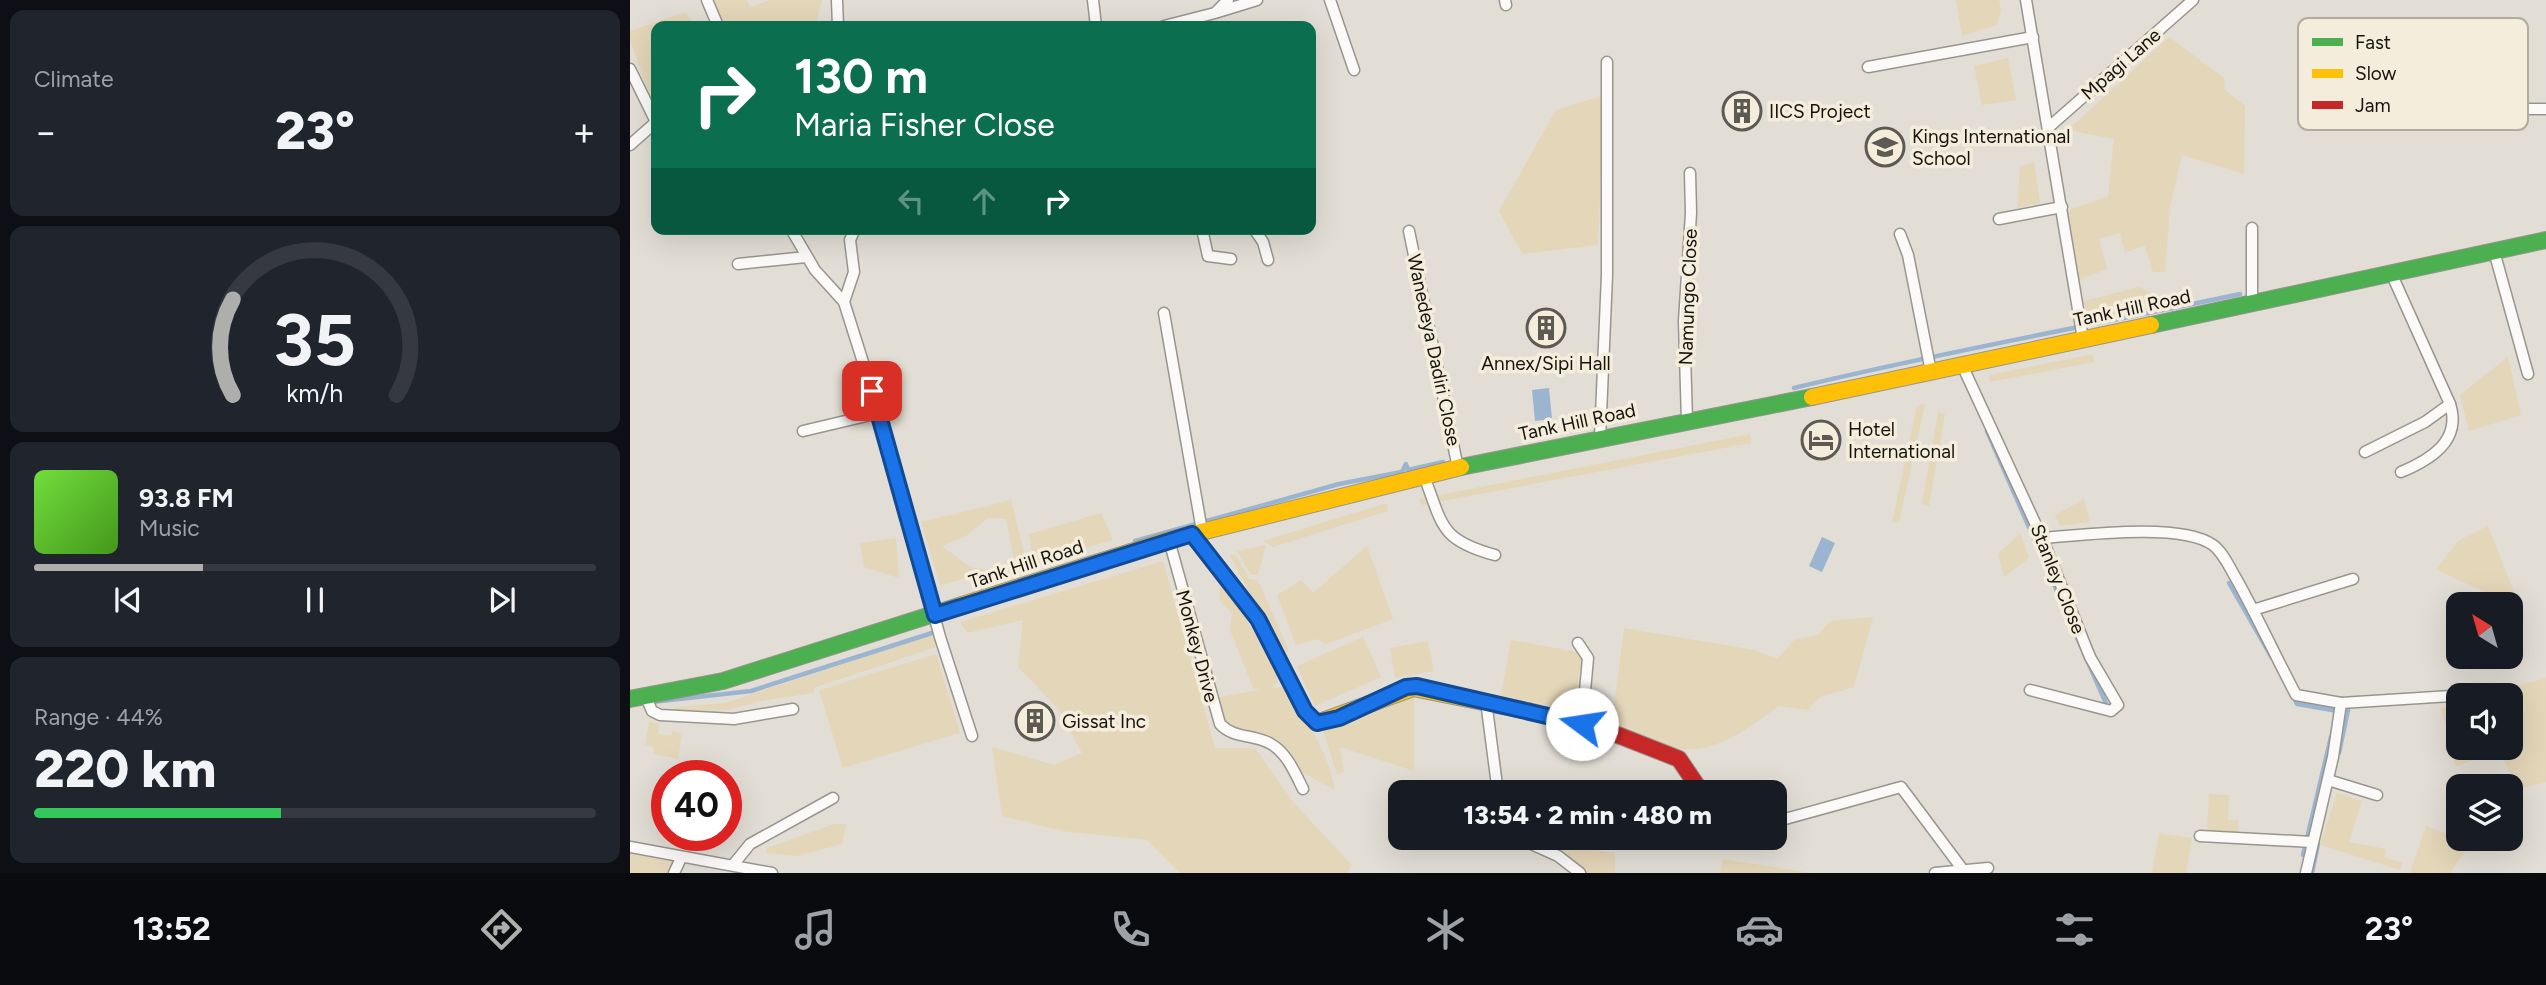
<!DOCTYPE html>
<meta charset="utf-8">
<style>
body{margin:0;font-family:Figtree,sans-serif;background:#20242c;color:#f1f3f6;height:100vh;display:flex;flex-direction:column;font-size:26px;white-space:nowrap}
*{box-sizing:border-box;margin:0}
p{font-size:23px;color:#9ea1a6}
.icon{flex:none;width:38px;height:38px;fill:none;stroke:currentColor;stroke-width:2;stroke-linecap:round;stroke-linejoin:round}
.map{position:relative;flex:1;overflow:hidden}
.panel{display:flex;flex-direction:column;gap:10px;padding:10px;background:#0d0f14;width:630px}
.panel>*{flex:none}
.hud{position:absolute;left:21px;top:21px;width:665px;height:214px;border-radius:14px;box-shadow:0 7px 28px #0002;background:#0b6e4f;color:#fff;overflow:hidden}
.needle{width:46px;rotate:323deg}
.fabs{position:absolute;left:1816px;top:592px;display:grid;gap:14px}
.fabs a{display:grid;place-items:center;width:77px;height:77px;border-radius:14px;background:#171b24;box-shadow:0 7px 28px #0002;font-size:35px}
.speed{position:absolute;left:21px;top:760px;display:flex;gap:14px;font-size:35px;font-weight:700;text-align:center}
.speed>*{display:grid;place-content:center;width:91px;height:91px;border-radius:50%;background:#171b24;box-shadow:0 7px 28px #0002;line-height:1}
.speed .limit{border:10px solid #d22;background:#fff;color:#111}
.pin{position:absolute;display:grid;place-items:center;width:60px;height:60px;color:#fff;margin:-30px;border-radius:14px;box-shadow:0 4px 10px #0006}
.me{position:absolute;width:77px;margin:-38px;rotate:284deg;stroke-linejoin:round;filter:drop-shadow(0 0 5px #0008)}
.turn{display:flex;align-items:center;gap:24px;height:147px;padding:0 28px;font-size:32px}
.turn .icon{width:91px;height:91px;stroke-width:2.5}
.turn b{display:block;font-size:49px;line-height:60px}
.lanes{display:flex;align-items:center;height:66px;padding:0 28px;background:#0003;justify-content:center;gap:35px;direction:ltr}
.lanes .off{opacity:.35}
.big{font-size:52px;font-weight:800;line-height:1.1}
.panel .card{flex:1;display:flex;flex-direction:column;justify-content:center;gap:10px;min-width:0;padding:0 24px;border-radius:14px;background:#20242c}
.panel .dial{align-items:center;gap:0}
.dial svg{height:182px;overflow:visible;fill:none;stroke:#363941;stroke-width:7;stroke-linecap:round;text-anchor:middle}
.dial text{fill:#f1f3f6;stroke:none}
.song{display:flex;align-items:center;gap:21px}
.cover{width:84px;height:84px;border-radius:10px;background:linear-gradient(135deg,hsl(100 70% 55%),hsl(100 70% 35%))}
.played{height:7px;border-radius:4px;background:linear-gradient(90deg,#aeaead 30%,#363941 30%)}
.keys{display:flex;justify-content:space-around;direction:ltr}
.heat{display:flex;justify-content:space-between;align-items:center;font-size:38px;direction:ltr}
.charge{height:10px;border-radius:5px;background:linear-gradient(90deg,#34c759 44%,#363941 0)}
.trip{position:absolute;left:758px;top:780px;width:399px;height:70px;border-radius:14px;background:#171b24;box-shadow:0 7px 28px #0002;font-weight:800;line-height:70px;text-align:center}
.menu{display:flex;height:112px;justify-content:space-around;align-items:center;background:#090b0e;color:#9ea1a6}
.menu .icon{width:49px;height:49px}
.menu .current{color:#aeaead}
.menu b{font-size:32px;color:#f1f3f6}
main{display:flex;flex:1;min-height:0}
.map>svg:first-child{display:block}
</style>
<main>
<section class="panel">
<div class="card"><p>Climate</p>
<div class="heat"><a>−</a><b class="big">23°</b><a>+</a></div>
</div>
<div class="card dial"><svg viewBox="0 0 100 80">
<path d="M14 69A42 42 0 1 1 86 69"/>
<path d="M14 69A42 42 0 0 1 14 27" stroke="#aeaead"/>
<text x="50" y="56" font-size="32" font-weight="700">35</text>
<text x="50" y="72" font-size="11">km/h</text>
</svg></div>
<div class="card">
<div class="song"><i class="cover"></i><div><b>93.8 FM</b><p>Music</p></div></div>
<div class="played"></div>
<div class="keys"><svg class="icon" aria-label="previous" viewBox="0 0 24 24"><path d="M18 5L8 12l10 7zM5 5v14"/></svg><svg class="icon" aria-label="pause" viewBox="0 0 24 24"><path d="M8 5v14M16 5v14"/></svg><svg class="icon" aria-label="next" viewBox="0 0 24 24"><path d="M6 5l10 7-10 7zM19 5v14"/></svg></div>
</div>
<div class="card"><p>Range · 44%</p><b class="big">220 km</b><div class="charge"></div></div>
</section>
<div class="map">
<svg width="1916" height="873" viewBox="0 0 1916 873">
<rect width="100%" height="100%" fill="#e2ded5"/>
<!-- green -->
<g fill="#e4d6b8">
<path d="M 82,0 L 117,0 L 120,7 L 140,0 L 192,0 L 186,26 L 93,26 Z"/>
<path d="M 1326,0 L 1369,0 L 1371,10 L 1367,25 L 1332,36 Z"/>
<path d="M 55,12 L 66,26 L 26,26 L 26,64 L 23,66 L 26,71 L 26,96 L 21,100 L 0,40 L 0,31 Z"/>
<path d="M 1539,37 L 1594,78 L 1595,90 L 1615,106 L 1614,174 L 1552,155 L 1540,207 L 1535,272 L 1523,272 L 1515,246 L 1495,252 L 1490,233 L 1469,239 L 1477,269 L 1450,280 L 1436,211 L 1478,196 L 1484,139 L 1438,130 Z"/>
<path d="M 1378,58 L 1386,100 L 1352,105 L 1344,66 Z"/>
<path d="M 974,95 L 968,245 L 892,254 L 869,211 L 926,110 Z"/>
<path d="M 1404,162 L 1410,203 L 1387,208 L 1390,166 Z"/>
<path d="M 1509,287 L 1520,292 L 1527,308 L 1458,323 L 1454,301 Z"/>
<path d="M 1463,354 L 1464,362 L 1360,382 L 1359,375 Z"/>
<path d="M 1878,357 L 1891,415 L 1839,431 L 1830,395 Z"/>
<path d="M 1295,404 L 1269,522 L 1262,523 L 1287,405 Z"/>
<path d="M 1308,412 L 1315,414 L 1299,506 L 1292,504 Z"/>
<path d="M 1120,434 L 1121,443 L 792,505 L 789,499 Z"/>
<path d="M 1454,499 L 1460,522 L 1430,526 L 1425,515 Z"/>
<path d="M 381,500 L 395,556 L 384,559 L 376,519 L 358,518 L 336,536 L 312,546 L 340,567 L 365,571 L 310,585 L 291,522 Z"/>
<path d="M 757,503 L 758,511 L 643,547 L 633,541 Z"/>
<path d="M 471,513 L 483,540 L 404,563 L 399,534 Z"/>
<path d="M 1858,526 L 1886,597 L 1876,604 L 1864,604 L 1858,593 L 1806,570 L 1828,541 Z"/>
<path d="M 1390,533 L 1399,558 L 1374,577 L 1368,554 Z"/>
<path d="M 266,538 L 269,578 L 234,567 L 230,543 Z"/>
<path d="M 636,545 L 628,575 L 621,575 L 607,551 Z"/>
<path d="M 737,546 L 763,619 L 696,644 L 687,639 L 666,645 L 647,595 L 671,580 L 683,593 Z"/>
<path d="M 605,554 L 619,579 L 628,580 L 659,651 L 652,653 L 600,556 Z"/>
<path d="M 533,561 L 585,748 L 625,748 L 664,803 L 722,865 L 717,873 L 550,873 L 517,840 L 432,831 L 372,816 L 362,747 L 424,765 L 452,753 L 429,710 L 388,667 L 393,620 L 337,633 L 330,622 Z"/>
<path d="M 597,584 L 649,679 L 642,688 L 652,687 C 675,718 698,750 705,790 L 673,773 L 645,738 L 597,724 L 585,698 L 630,690 L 623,688 L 600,630 L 602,613 L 590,601 L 589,589 Z"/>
<path d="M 1243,617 L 1224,687 L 1190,697 L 1178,710 L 1149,706 C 1119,727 1083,758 1043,747 C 1023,741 1002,730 982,721 L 994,628 L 1125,650 L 1147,659 L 1164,640 L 1188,635 L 1200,621 Z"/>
<path d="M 302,635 L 306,647 L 184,688 L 184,693 L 131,701 L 98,710 L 48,711 L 44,707 L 95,703 Z"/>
<path d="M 733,637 L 751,677 L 685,706 L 667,666 Z"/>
<path d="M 881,640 L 953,653 L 943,709 L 871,696 Z"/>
<path d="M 798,641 L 804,671 L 765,678 L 760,648 Z"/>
<path d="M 306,654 L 330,733 L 213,768 L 189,690 Z"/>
<path d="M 1916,678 L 1916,782 L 1889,789 L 1869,752 L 1826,766 L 1811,708 L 1829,704 L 1829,747 L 1881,747 L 1881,695 L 1832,695 L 1875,689 Z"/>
<path d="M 784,691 L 784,771 L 710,747 L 714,772 L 707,774 L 693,730 Z"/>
<path d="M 19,722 L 29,724 L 28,734 L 41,736 L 43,731 L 52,733 L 48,759 L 23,754 L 24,747 L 15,745 Z"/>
<path d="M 1707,793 L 1732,801 L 1719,842 L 1756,849 L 1754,857 L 1773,863 L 1770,870 L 1690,845 Z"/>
<path d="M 1579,794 L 1599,795 L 1598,820 L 1608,820 L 1608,832 L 1577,831 Z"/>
<path d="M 204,824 L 216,824 L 212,844 L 168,856 L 136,853 L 137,848 Z"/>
<path d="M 1796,826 L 1841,843 L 1820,873 L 1780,873 Z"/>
<path d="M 1529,833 L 1562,838 L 1556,873 L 1522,873 Z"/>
<path d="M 968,838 L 967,850 L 985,853 L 985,873 L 955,873 L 942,859 L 927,851 L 923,839 Z"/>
<path d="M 0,849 L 43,861 L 39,873 L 0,873 Z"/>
<path d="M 1093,859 L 1181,873 L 1090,873 Z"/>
</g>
<!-- water -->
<g fill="#9bb4cf">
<path d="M 919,388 L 922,419 L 905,421 L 902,390 Z"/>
<path d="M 1192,537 L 1205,543 L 1192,572 L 1179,566 Z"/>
</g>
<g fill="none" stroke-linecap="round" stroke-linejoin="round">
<!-- stream -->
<g stroke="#9bb4cf" stroke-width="4.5">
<path d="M 1164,388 C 1311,352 1461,326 1610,294"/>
<path d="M 1357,431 L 1478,708"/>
<path d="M 505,541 L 709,484 L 772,472 L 776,464 L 778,470 L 813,462"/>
<path d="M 1599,583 L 1642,658"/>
<path d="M 1663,696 L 1667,704 L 1708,711"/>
<path d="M 22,702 L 121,691 L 302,633"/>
<path d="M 1709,753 L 1718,710"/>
<path d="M 1673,855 L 1701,737"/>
<path d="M 1682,873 L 1688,844"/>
</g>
<defs>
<g id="street">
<path d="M 77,0 L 88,26"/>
<path d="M 207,0 L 208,26"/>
<path d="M 463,0 L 466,26"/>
<path d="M 700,0 L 724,70"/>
<path d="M 875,0 L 876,5"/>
<path d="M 1396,0 L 1453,339"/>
<path d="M 588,12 L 627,0"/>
<path d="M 534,26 L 585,13 L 598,0"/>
<path d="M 1238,67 L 1403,37"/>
<path d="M 0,69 L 26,122"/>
<path d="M 1810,122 L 1894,109 L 1916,109"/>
<path d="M 1418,128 L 1563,0"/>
<path d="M 0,145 L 26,122"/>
<path d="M 1369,219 L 1432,207"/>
<path d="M 1622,228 L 1622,304"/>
<path d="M 161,229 L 185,270 L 214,302"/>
<path d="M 225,229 L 220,240 L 224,272 L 214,302 L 249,413 L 310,637 L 342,736"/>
<path d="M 572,229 L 578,256 L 601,259"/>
<path d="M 624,229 L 633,242 L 638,260"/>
<path d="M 779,231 L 828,468"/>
<path d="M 1270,234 L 1278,255 L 1301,372"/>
<path d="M 1864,251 L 1898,374"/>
<path d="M 108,264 L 176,257"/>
<path d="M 534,313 L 572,531"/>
<path d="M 1332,365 L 1412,538 L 1460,657 L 1488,705 L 1481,711 L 1400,690"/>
<path d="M 1057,421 L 1054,321 L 1061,213 L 1060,173"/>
<path d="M 173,431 L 249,413"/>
<path d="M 970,438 L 977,275 L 977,62"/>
<path d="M 1735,452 L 1795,422 L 1820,404 L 1762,275"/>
<path d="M 1771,472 C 1800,460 1832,441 1820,404"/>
<path d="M 794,476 C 813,526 810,540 865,555"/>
<path d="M 1412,538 C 1451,535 1552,522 1583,545 C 1594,553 1600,569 1607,580 C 1628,618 1646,657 1666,695 L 1711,703 L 1703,757 L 1676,873"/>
<path d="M 539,540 L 590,724 C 604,739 624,734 641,744 C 657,753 665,773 673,789"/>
<path d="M 1623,610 L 1723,579"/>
<path d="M 948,643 L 958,658 L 952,724"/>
<path d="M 16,697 L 22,711 L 30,715 L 104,719 L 163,709"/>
<path d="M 856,701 L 868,793"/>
<path d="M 1711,703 L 1821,696"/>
<path d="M 1698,780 L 1747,795"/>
<path d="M 1144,822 L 1271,787 L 1333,870"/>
<path d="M 1570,836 L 1682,842"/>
<path d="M 888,838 L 928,856 L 950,873"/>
<path d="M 0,847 L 142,873"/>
<path d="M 103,865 L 120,844 L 203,798"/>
<path d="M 44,873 L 51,858"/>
<path d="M 1305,873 L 1358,868"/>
</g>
<g id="fast">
<path d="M 1521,325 L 1916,240"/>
<path d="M 831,467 L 1182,397"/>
<path d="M 0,699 L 93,681 L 332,605"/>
</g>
<g id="slow">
<path d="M 1182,397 L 1521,325"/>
<path d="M 562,534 L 628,619 L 675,711 L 687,723 L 783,688 L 898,711"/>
<path d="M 332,605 L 539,540 L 831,467"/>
</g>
<path id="jam" d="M 898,711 L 970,728 L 1049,759 L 1072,793"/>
</defs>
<!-- street casing -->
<use href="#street" stroke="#98958f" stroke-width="13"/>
<!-- fast casing -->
<use href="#fast" stroke="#98958f" stroke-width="18"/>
<!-- slow casing -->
<use href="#slow" stroke="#98958f" stroke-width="18"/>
<!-- jam casing -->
<use href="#jam" stroke="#98958f" stroke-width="18"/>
<!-- street -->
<use href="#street" stroke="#fbfaf9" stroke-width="10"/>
<!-- fast -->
<use href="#fast" stroke="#4caf50" stroke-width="16"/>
<!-- slow -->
<use href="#slow" stroke="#ffc107" stroke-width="16"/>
<!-- jam -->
<use href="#jam" stroke="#c62828" stroke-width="16"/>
</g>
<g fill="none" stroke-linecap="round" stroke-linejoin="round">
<defs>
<path id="route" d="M 242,391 L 305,615 L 562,534 L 628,619 L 675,711 L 687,723 L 709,718 L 776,687 L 787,686 L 952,724"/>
</defs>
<!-- route casing -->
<use href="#route" stroke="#114b97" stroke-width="18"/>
<!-- route -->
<use href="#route" stroke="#1a73e8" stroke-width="12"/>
</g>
<!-- icons -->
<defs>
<symbol id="building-ring" viewBox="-11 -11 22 22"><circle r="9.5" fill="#f5eddc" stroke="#5d5a54" stroke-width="1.5"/><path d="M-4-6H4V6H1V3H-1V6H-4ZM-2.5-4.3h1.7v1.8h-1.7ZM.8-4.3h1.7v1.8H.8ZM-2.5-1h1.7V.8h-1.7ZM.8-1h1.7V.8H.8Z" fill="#5d5a54"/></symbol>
<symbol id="school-ring" viewBox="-11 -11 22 22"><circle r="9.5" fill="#f5eddc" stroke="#5d5a54" stroke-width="1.5"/><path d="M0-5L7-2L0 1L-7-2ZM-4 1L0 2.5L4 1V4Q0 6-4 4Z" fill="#5d5a54"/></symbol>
<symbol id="hotel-ring" viewBox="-11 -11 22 22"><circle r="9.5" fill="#f5eddc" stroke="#5d5a54" stroke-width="1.5"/><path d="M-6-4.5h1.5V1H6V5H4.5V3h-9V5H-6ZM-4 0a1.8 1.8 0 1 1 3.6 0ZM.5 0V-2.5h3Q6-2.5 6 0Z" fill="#5d5a54"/></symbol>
</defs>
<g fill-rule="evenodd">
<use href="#building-ring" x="1090" y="89" width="44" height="44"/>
<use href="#school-ring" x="1233" y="125" width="44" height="44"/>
<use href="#building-ring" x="894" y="306" width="44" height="44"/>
<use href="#hotel-ring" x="1169" y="418" width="44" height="44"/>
<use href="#building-ring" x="383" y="699" width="44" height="44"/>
</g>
<g text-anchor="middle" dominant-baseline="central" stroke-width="7" stroke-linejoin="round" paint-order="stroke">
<!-- street labels -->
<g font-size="19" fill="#16130e" stroke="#f5eddc">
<text transform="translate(1491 64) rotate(-41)">Mpagi Lane</text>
<text transform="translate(1058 297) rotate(-88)">Namungo Close</text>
<text transform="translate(1502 308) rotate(-12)">Tank Hill Road</text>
<text transform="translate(804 350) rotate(78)">Wanedeya Dadiri Close</text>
<text transform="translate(947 422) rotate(-12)">Tank Hill Road</text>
<text transform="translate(396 564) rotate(-18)">Tank Hill Road</text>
<text transform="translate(1428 579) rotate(68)">Stanley Close</text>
<text transform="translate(567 646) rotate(75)">Monkey Drive</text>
</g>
<!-- poi labels -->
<g font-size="19" fill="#16130e" stroke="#f5eddc" text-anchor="start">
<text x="1139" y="111">IICS Project</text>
<text x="1282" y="136">Kings International<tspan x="1282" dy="22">School</tspan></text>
<text x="916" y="363" text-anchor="middle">Annex/Sipi Hall</text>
<text x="1218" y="429">Hotel<tspan x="1218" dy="22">International</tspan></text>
<text x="432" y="721">Gissat Inc</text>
</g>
</g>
<!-- legend -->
<rect x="1668" y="18" width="230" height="112" rx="10" fill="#f5eddc" stroke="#b2ac9e" stroke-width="2"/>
<rect x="1682" y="38" width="31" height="8" fill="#4caf50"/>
<rect x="1682" y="69" width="31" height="9" fill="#ffc107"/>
<rect x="1682" y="101" width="31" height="8" fill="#c62828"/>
<g font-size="19" fill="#16130e">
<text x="1725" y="49">Fast</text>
<text x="1725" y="80">Slow</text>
<text x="1725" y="112">Jam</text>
</g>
</svg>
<div class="fabs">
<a><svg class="needle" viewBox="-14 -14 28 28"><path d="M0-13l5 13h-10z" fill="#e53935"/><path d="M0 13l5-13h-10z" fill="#9ea1a6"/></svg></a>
<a><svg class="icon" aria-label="sound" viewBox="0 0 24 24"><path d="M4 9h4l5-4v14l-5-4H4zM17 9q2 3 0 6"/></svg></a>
<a><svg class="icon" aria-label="layers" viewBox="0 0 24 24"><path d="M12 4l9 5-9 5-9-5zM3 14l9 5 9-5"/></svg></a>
</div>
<div class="speed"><div class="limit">40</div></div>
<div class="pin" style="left:242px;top:391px;background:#d93025"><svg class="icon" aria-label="arrive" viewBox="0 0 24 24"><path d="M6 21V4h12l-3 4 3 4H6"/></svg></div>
<svg class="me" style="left:952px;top:724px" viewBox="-20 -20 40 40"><circle r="19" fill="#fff"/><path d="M0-13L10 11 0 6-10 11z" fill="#1a73e8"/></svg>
<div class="trip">13:54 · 2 min · 480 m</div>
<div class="hud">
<div class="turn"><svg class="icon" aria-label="right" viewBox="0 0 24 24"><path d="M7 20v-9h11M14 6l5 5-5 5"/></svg><div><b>130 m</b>Maria Fisher Close</div></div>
<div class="lanes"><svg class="icon off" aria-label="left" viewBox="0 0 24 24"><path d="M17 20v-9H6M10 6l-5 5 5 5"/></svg><svg class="icon off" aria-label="ahead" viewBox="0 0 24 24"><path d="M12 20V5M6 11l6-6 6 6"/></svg><svg class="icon" aria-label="right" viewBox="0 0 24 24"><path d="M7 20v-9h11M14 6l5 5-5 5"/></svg></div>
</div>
</div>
</main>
<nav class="menu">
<b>13:52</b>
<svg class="icon current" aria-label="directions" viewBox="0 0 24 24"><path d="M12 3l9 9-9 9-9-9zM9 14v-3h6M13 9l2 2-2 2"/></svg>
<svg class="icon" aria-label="music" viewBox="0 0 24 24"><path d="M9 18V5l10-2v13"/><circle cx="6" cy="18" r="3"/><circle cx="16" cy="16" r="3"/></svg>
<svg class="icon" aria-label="phone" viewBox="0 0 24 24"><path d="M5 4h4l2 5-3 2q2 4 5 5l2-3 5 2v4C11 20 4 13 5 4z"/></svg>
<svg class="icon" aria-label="climate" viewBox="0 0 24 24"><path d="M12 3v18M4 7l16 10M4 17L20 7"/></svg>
<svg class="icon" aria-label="car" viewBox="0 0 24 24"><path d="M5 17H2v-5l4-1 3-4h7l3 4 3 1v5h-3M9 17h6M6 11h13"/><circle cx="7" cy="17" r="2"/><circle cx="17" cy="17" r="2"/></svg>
<svg class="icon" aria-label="filters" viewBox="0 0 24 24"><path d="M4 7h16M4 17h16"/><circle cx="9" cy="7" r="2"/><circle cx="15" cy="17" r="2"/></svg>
<b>23°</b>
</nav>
